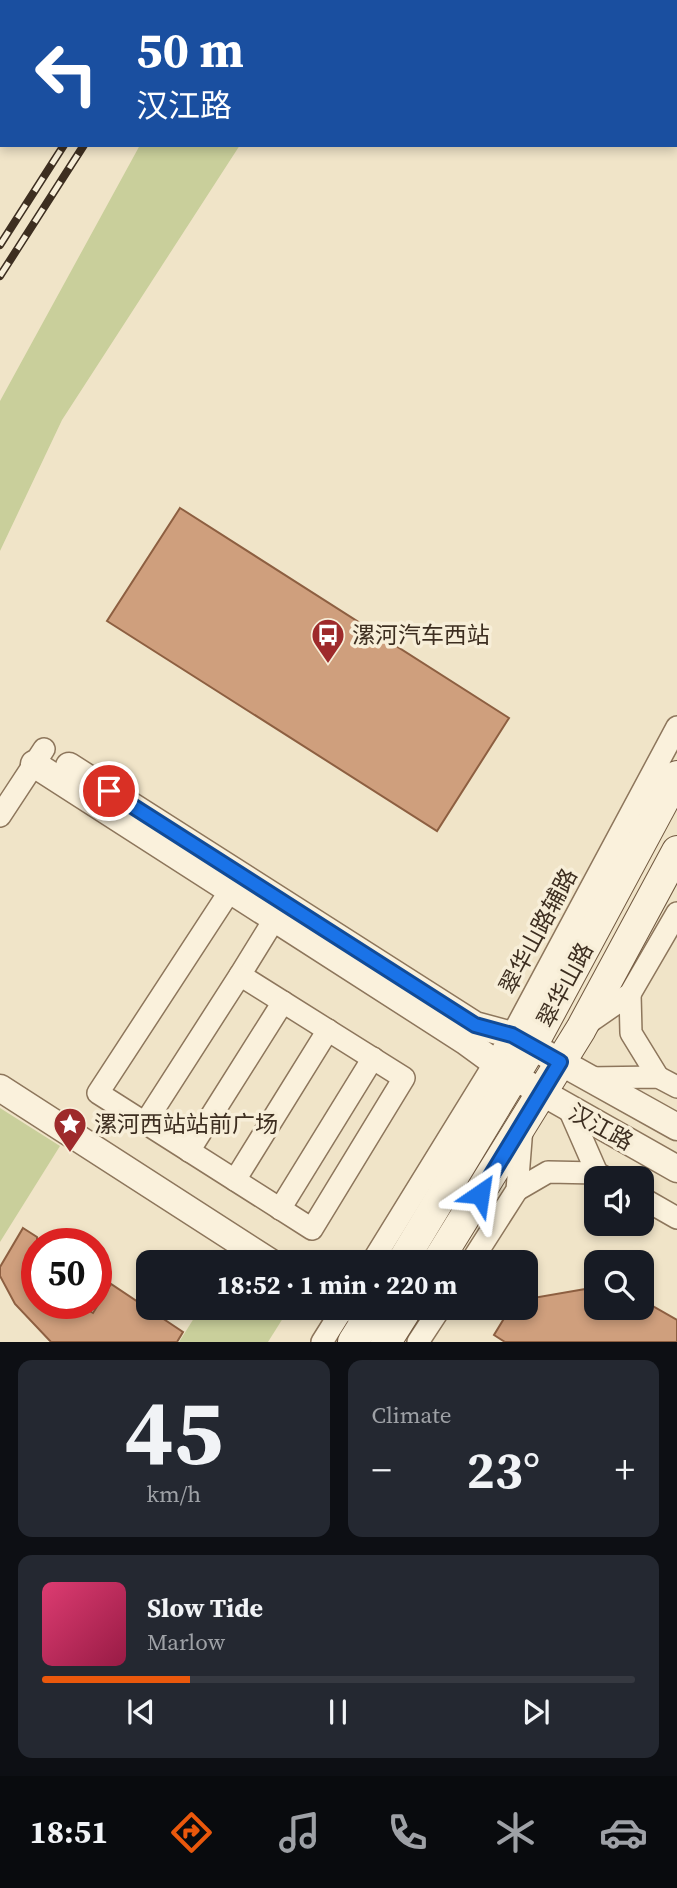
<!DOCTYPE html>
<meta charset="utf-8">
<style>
body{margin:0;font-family:"Source Serif 4","Noto Sans SC",serif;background:#242831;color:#f1f3f6;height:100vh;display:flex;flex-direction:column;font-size:26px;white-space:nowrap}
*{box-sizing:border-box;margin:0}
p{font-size:23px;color:#9ea1a6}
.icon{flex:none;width:38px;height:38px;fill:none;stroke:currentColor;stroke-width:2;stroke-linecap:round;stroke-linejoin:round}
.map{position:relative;height:1342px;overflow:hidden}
.details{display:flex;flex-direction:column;gap:18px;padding:18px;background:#0d0f14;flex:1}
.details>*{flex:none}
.banner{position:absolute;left:0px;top:0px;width:677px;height:147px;box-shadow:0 4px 10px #0003;background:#1a4fa0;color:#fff;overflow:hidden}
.tools{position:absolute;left:584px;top:1166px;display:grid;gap:14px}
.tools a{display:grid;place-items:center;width:70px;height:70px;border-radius:14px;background:#171b24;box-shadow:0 4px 10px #0003;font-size:35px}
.speed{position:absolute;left:21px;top:1228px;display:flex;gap:14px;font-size:35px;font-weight:700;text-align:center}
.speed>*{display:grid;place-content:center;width:91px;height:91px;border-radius:50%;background:#171b24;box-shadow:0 4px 10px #0003;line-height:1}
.speed .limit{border:10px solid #d22;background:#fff;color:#111}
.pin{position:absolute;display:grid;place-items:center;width:60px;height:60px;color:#fff;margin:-30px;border:4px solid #fff;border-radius:50%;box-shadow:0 2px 7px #0007}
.me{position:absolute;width:77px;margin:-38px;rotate:32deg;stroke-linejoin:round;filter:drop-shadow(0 0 5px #0008)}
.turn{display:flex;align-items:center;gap:24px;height:147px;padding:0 21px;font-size:32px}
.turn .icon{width:91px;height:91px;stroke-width:2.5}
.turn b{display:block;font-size:49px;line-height:60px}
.big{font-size:52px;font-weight:700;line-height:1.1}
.details .card{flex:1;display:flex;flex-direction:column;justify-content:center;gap:10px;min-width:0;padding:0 24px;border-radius:14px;background:#242831}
.details .dial{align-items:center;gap:0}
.dial b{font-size:91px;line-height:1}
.song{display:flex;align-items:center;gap:21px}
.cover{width:84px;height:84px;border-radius:10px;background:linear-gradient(135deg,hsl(340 70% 55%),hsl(340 70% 35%))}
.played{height:7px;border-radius:4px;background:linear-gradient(90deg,#ea580c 25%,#363941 25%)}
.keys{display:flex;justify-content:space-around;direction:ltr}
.heat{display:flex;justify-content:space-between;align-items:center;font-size:38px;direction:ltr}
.details .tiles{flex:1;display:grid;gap:18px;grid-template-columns:1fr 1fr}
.card:last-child{grid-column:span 2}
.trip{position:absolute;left:136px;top:1250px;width:402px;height:70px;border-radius:14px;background:#171b24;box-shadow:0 4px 10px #0003;font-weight:700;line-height:70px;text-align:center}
.menu{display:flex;height:112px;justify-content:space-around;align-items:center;background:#090b0e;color:#9ea1a6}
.menu .icon{width:49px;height:49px}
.menu .selected{color:#ea580c}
.menu b{font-size:32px;color:#f1f3f6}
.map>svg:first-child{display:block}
</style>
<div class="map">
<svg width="677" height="1342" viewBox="0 0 677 1342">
<rect width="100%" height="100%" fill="#f0e4c8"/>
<!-- green -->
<g fill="#c9cf9b">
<path d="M 140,145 L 240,145 L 62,420 L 0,551 L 0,401 Z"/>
<path d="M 0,1108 L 60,1146 L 0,1242 Z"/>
<path d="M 201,1307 L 290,1307 L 268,1342 L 179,1342 Z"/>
</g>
<!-- building -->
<g fill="#cf9f7d" stroke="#8d5f41" stroke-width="2">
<path d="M 180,508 L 509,718 L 437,831 L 107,621 Z"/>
<path d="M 23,1228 L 37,1237 L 37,1304 L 78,1304 L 93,1313 L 111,1284 L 183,1332 L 177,1342 L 51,1342 L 15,1304 L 0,1276 L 0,1267 Z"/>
<path d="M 597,1287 L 597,1307 L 642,1307 L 642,1300 L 677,1320 L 677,1342 L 505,1342 L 494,1335 L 511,1307 L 527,1307 L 527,1299 Z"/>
</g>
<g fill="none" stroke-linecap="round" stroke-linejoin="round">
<defs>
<g id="minor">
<path d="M 0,816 L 44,749"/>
<path d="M 239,877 L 98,1093 L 312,1229 L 404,1078 L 240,975 L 282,907"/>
<path d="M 630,994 L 631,1033 L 658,1077"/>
<path d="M 585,1025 L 630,994 L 677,913"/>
<path d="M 587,1078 L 658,1077 L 677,1087"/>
<path d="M 569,1109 L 597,1173 L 606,1178"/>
<path d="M 145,1123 L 240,975"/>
<path d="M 189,1151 L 283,1002"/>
<path d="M 235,1180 L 328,1030"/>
<path d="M 517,1190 L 548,1172 L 597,1173"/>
<path d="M 642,1198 L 677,1218"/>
<path d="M 280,1209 L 373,1058"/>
<path d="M 372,1262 L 512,1035 L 677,727"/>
<path d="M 471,1262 L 517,1190 L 522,1127"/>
<path d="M 322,1342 L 344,1307"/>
<path d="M 418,1342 L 441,1307"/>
</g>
<g id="tertiary">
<path d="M 34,764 L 465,1041 L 513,1076 L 677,1169"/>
<path d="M 69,766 L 475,1025 L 512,1035 L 677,1127"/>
<path d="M 0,1088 L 270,1262"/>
<path d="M 341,1307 L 343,1309"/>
</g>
<g id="secondary">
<path d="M 402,1262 L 532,1046 L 677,776"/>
<path d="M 437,1262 L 581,1029 L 677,851"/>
<path d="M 353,1342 L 375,1307"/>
<path d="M 386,1342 L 408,1307"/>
</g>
</defs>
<!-- minor casing -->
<use href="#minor" stroke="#8d765c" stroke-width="24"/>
<!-- tertiary casing -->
<use href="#tertiary" stroke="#8d765c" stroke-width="29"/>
<!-- secondary casing -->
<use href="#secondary" stroke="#6f573f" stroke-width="32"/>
<!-- minor -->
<use href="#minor" stroke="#faf1dc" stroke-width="21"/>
<!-- tertiary -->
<use href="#tertiary" stroke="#faf1dc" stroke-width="26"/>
<!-- secondary -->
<use href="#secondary" stroke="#faf1dc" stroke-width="30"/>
<defs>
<g id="rail">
<path d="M 157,2 L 159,0"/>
<path d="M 176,2 L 177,0"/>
<path d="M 0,245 L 64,145"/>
<path d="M 0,276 L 84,145"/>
</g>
</defs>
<!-- rail casing -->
<use href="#rail" stroke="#3d2e20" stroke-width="8"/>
<!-- rail -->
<use href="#rail" stroke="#f7eed8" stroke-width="5" stroke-dasharray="16" stroke-linecap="butt"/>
</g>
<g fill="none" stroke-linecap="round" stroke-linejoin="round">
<defs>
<path id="route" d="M 109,791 L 475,1025 L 512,1035 L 560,1062 L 480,1194"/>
</defs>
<!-- route casing -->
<use href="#route" stroke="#114b97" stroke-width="18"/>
<!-- route -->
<use href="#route" stroke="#1a73e8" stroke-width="12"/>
</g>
<!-- icons -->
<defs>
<symbol id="bus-pin" viewBox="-11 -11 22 30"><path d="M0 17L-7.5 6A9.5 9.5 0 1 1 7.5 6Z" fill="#9e2a2b" stroke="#f7eed8"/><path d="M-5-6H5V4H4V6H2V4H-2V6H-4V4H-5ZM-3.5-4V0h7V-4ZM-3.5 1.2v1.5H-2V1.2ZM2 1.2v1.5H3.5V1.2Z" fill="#fff"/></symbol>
<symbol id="sight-pin" viewBox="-11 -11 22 30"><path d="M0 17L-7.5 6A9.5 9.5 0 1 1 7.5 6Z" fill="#9e2a2b" stroke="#f7eed8"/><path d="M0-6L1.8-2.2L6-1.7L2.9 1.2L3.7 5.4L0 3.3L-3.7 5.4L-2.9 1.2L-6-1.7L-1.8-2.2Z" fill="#fff"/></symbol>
</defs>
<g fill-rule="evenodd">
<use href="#bus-pin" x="309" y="616" width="38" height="52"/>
<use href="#sight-pin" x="51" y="1105" width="38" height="52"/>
</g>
<g text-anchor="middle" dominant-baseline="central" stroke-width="7" stroke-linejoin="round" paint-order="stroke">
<!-- poi labels -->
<g font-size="23" fill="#3d2e20" stroke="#f7eed8" text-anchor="start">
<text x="352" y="635">漯河汽车西站</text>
<text x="94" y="1124">漯河西站站前广场</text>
</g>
<!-- street labels -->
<g font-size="23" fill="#3d2e20" stroke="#f7eed8">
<text transform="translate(538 931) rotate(-62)">翠华山路辅路</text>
<text transform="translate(565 985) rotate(-62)">翠华山路</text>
<text transform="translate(601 1127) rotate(29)">汉江路</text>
</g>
</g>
</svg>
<div class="tools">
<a><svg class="icon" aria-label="sound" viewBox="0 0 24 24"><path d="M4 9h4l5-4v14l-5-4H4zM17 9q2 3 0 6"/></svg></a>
<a><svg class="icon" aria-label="search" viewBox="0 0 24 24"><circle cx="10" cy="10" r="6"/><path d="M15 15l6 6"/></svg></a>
</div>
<div class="speed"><div class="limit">50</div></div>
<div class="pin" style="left:109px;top:791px;background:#d93025"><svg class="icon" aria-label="arrive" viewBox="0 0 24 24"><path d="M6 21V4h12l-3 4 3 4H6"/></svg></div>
<svg class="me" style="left:480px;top:1194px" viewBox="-20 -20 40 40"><path d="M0-17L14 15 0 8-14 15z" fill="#1a73e8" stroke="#fff" stroke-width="4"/></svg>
<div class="trip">18:52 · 1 min · 220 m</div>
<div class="banner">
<div class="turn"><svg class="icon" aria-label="left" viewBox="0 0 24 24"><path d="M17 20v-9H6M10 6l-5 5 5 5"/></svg><div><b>50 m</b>汉江路</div></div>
</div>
</div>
<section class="details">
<div class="tiles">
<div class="card dial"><b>45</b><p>km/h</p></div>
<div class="card"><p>Climate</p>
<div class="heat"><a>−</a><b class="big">23°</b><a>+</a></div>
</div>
<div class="card">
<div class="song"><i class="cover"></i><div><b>Slow Tide</b><p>Marlow</p></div></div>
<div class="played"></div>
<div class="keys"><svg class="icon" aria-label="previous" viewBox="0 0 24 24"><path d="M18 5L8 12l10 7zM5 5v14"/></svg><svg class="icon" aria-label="pause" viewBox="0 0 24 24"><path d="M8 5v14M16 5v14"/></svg><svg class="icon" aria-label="next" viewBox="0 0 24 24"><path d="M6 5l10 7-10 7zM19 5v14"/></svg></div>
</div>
</div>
</section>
<nav class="menu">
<b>18:51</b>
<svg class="icon selected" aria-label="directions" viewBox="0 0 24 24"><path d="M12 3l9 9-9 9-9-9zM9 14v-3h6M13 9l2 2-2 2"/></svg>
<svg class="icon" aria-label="music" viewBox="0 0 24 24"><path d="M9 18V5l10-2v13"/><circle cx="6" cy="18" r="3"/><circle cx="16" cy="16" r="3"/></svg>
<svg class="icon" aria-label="phone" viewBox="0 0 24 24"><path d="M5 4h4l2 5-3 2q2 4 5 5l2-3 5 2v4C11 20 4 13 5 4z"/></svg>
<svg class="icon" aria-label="climate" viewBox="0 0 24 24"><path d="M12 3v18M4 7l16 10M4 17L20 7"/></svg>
<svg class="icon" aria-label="car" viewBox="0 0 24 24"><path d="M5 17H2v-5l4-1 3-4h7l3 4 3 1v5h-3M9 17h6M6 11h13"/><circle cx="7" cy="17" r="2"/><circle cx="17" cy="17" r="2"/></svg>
</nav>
